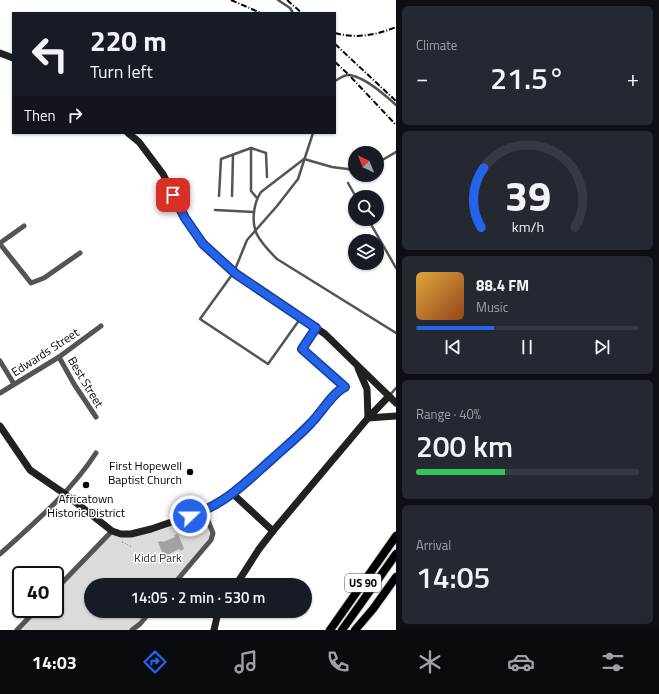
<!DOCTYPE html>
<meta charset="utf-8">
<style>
body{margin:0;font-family:"Titillium Web",sans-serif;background:#242831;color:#f1f3f6;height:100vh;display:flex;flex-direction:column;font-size:15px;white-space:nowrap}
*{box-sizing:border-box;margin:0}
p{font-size:13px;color:#9ea1a6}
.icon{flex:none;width:22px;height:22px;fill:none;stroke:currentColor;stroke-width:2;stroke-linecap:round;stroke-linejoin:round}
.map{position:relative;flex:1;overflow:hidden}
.details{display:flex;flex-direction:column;gap:6px;padding:6px;background:#0d0f14;width:263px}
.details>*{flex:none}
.guide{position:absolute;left:12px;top:12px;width:324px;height:122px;border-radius:0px;box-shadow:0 1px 3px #0004;background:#171b24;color:#f1f3f6;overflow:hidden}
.needle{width:26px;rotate:317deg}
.fabs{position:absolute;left:348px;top:146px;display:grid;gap:8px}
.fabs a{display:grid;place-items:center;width:36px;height:36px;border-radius:50%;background:#171b24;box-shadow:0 1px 3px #0004;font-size:20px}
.speed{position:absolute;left:12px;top:566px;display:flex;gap:8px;font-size:20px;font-weight:700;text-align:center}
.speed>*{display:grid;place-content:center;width:52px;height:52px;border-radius:50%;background:#171b24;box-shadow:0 1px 3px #0004;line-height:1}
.speed .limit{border:2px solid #111;border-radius:6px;background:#fff;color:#111}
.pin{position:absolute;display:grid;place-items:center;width:34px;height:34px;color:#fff;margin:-17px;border-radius:8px;box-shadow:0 2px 6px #0006}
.me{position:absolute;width:44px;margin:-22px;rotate:68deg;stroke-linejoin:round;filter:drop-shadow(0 0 3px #0008)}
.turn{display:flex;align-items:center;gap:14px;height:84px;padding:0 12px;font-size:18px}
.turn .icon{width:52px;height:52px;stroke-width:2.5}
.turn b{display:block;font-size:28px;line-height:34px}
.then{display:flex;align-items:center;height:38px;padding:0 12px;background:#0003;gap:8px;font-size:15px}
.big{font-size:30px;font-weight:600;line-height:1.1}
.details .tile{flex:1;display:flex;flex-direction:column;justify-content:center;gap:6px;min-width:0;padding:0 14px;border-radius:6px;background:#242831}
.details .dial{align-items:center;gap:0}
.dial svg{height:104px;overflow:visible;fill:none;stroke:#363941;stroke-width:7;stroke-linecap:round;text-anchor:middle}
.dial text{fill:#f1f3f6;stroke:none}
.song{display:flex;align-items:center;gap:12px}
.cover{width:48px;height:48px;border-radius:6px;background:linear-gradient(135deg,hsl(40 70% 55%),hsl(20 70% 35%))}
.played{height:4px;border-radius:2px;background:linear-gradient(90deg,#2563eb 35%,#363941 35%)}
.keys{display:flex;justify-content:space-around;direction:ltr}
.heat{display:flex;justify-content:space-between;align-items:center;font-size:22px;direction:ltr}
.charge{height:6px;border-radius:3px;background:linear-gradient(90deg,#34c759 40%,#363941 0)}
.trip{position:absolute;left:84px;top:578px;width:228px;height:40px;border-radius:20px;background:#171b24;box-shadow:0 1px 3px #0004;font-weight:600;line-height:40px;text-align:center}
.tab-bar{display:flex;height:64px;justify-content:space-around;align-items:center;background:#090b0e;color:#9ea1a6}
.tab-bar .icon{width:28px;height:28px}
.tab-bar .current{color:#2563eb}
.tab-bar b{font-size:18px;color:#f1f3f6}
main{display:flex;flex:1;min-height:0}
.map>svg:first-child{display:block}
</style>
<main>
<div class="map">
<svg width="396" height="630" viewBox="0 0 396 630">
<rect width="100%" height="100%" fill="#fff"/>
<!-- green -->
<path fill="#dbdbdb" d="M 204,511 L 213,533 L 173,585 L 91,585 L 91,611 L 151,611 L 132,630 L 17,630 L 37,609 L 55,609 L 55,590 L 112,531 L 121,534 Z"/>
<!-- water -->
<path fill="#a2a2a2" d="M 178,534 L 184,549 L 180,551 L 179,549 L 164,557 L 158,542 L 162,541 L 163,542 L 175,537 L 174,535 Z"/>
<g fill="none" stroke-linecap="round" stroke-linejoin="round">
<defs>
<g id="primary">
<path d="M 330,630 L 396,536"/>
<path d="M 342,630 L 396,554"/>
<path d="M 355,630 L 373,609 L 396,577"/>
</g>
</defs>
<!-- primary casing -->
<use href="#primary" stroke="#dbdbdb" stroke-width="10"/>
<!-- path -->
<path stroke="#767676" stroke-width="1" stroke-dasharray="1 2" stroke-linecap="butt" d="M 122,542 L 132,547"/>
<!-- lane -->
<g stroke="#545454" stroke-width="2.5">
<path d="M 278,0 L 290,8 L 293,13"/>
<path d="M 335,81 C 339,79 344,74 350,75 C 366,78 384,94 396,105"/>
<path d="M 304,159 L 261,192 C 254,202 252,218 255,229 C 257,239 270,252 277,259 L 396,333"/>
<path d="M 304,159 L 332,167 L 355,170"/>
<path d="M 377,163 L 396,152"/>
<path d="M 348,183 L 356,197"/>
<path d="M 219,196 L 221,159 L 251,148"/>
<path d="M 232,196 L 233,155"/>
<path d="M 257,198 L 251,191 L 251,148 L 266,153 L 267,177"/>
<path d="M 215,210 L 254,212"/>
<path d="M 368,219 L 396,268"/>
<path d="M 300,319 L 268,364 L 200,319 L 234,272 L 247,240 L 277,206 L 298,179 L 313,133"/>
<path d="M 316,328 L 302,349 L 345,387"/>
<path d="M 390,395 L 396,388"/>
</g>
<!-- street -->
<g stroke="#545454" stroke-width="5">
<path d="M 0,243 L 24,226"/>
<path d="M 0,244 L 31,283 L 44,278 L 80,253"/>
<path d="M 59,357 L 74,384 L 96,417"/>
<path d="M 0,361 L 14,384"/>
<path d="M 0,393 L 59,357 L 101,326"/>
<path d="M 233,494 C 259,471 287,448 311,423 C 322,412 332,393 345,387"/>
<path d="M 0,554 C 34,523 70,493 96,453"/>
<path d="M 173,585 L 211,540 L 213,533 L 204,511"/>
<path d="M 55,590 L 112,531"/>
<path d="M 17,630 L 37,609"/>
<path d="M 132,630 L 140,624 L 151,611"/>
</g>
<!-- secondary -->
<g stroke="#212121" stroke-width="7">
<path d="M 0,53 L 13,58"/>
<path d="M 128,133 L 139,142 L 163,174 L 185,218 L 203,244 L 236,274 L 325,334 L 396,403"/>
<path d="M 358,368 L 367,389 L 368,418 L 396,416"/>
<path d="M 0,426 L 30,470 L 65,494 L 112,531 L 121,534 L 131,534 L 151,529 L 204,511 L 233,494 L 273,531"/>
<path d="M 236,585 L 259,549 L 273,531 L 368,418 L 389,396"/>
<path d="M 214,630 L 217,617 L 220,611"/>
</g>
<!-- primary -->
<use href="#primary" stroke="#000" stroke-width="8"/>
<!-- rail -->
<g stroke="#000" stroke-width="2" stroke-dasharray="6 2 1 2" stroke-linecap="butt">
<path d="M 231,0 L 261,13"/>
<path d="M 287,0 L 302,13"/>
<path d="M 335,33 C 356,39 377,35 396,27"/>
<path d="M 335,44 L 396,101"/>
<path d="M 335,62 L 349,75 L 396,125"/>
</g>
</g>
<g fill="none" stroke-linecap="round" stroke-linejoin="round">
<defs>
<path id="route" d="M 173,195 L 185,218 L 203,244 L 236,274 L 316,328 L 302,349 L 345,387 C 332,393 322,412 311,423 C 299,436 284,448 271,460 C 244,484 225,504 190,516"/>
</defs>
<!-- route casing -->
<use href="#route" stroke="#184099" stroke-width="10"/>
<!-- route -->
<use href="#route" stroke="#2563eb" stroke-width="7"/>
</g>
<!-- markers -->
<g fill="#000" stroke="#fff" stroke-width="1.5">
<circle cx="190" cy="472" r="4"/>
<circle cx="86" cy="485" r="4"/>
</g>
<g text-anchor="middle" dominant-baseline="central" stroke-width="3" stroke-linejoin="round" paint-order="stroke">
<!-- shield labels -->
<rect fill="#fff" stroke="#4c4c4c" stroke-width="1" x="345" y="574" width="36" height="18" rx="3"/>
<g font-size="11" font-weight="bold" fill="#000">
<text x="363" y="583">US 90</text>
</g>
<!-- street labels -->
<g font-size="12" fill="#000" stroke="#fff">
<text transform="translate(45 352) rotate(-33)">Edwards Street</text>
<text transform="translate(86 382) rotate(59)">Best Street</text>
</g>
<!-- poi labels -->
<g font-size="12" fill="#000" stroke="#fff" text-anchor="end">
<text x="182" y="465">First Hopewell<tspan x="182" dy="14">Baptist Church</tspan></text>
<text x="86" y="498" text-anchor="middle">Africatown<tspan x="86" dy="14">Historic District</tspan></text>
</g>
<!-- park labels -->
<g font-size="12" fill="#323232" stroke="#fff">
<text x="158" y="557">Kidd Park</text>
</g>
</g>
</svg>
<div class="fabs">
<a><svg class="needle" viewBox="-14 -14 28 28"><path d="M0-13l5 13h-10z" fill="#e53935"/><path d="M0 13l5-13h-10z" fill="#9ea1a6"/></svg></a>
<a><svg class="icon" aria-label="search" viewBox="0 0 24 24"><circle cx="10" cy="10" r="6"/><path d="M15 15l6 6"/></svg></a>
<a><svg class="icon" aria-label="layers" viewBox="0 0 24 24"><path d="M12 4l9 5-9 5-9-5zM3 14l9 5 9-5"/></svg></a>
</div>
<div class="speed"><div class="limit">40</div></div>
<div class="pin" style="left:173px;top:195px;background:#d93025"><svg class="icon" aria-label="arrive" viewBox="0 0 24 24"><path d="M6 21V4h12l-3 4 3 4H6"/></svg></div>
<svg class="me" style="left:190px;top:516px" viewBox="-20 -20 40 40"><circle r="17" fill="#2563eb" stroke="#fff" stroke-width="3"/><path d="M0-11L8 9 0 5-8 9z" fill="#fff"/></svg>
<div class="trip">14:05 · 2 min · 530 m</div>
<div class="guide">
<div class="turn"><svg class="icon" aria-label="left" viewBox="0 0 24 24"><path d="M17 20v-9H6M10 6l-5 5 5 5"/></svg><div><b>220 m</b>Turn left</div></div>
<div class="then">Then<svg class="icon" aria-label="right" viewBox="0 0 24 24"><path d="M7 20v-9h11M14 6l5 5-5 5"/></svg></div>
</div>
</div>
<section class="details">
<div class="tile"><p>Climate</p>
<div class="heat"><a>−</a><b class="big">21.5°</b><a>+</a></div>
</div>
<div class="tile dial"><svg viewBox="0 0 100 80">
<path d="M14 69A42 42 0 1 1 86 69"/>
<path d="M14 69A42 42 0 0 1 16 23" stroke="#2563eb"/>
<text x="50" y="56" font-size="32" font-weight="700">39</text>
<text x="50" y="72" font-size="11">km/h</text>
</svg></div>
<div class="tile">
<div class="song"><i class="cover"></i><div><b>88.4 FM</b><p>Music</p></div></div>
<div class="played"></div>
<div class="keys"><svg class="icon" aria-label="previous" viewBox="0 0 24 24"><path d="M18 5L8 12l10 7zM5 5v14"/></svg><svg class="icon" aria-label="pause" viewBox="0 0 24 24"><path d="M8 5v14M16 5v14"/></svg><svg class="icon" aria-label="next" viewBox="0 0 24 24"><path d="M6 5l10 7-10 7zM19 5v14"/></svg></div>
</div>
<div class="tile"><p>Range · 40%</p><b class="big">200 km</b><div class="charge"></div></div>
<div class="tile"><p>Arrival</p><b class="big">14:05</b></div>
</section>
</main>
<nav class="tab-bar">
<b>14:03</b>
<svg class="icon current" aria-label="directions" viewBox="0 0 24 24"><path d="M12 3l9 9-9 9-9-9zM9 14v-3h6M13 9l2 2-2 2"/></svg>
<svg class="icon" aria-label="music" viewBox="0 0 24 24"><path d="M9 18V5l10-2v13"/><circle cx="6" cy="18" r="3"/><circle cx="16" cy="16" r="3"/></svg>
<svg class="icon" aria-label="phone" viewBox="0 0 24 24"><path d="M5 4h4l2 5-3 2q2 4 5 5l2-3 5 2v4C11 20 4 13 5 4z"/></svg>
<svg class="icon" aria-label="climate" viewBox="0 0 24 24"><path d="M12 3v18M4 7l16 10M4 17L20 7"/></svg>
<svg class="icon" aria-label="car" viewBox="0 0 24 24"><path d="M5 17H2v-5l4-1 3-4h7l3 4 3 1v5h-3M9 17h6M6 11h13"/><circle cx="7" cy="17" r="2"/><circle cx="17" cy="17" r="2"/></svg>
<svg class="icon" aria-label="filters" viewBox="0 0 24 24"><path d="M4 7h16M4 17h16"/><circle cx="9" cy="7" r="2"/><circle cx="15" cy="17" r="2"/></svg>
</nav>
